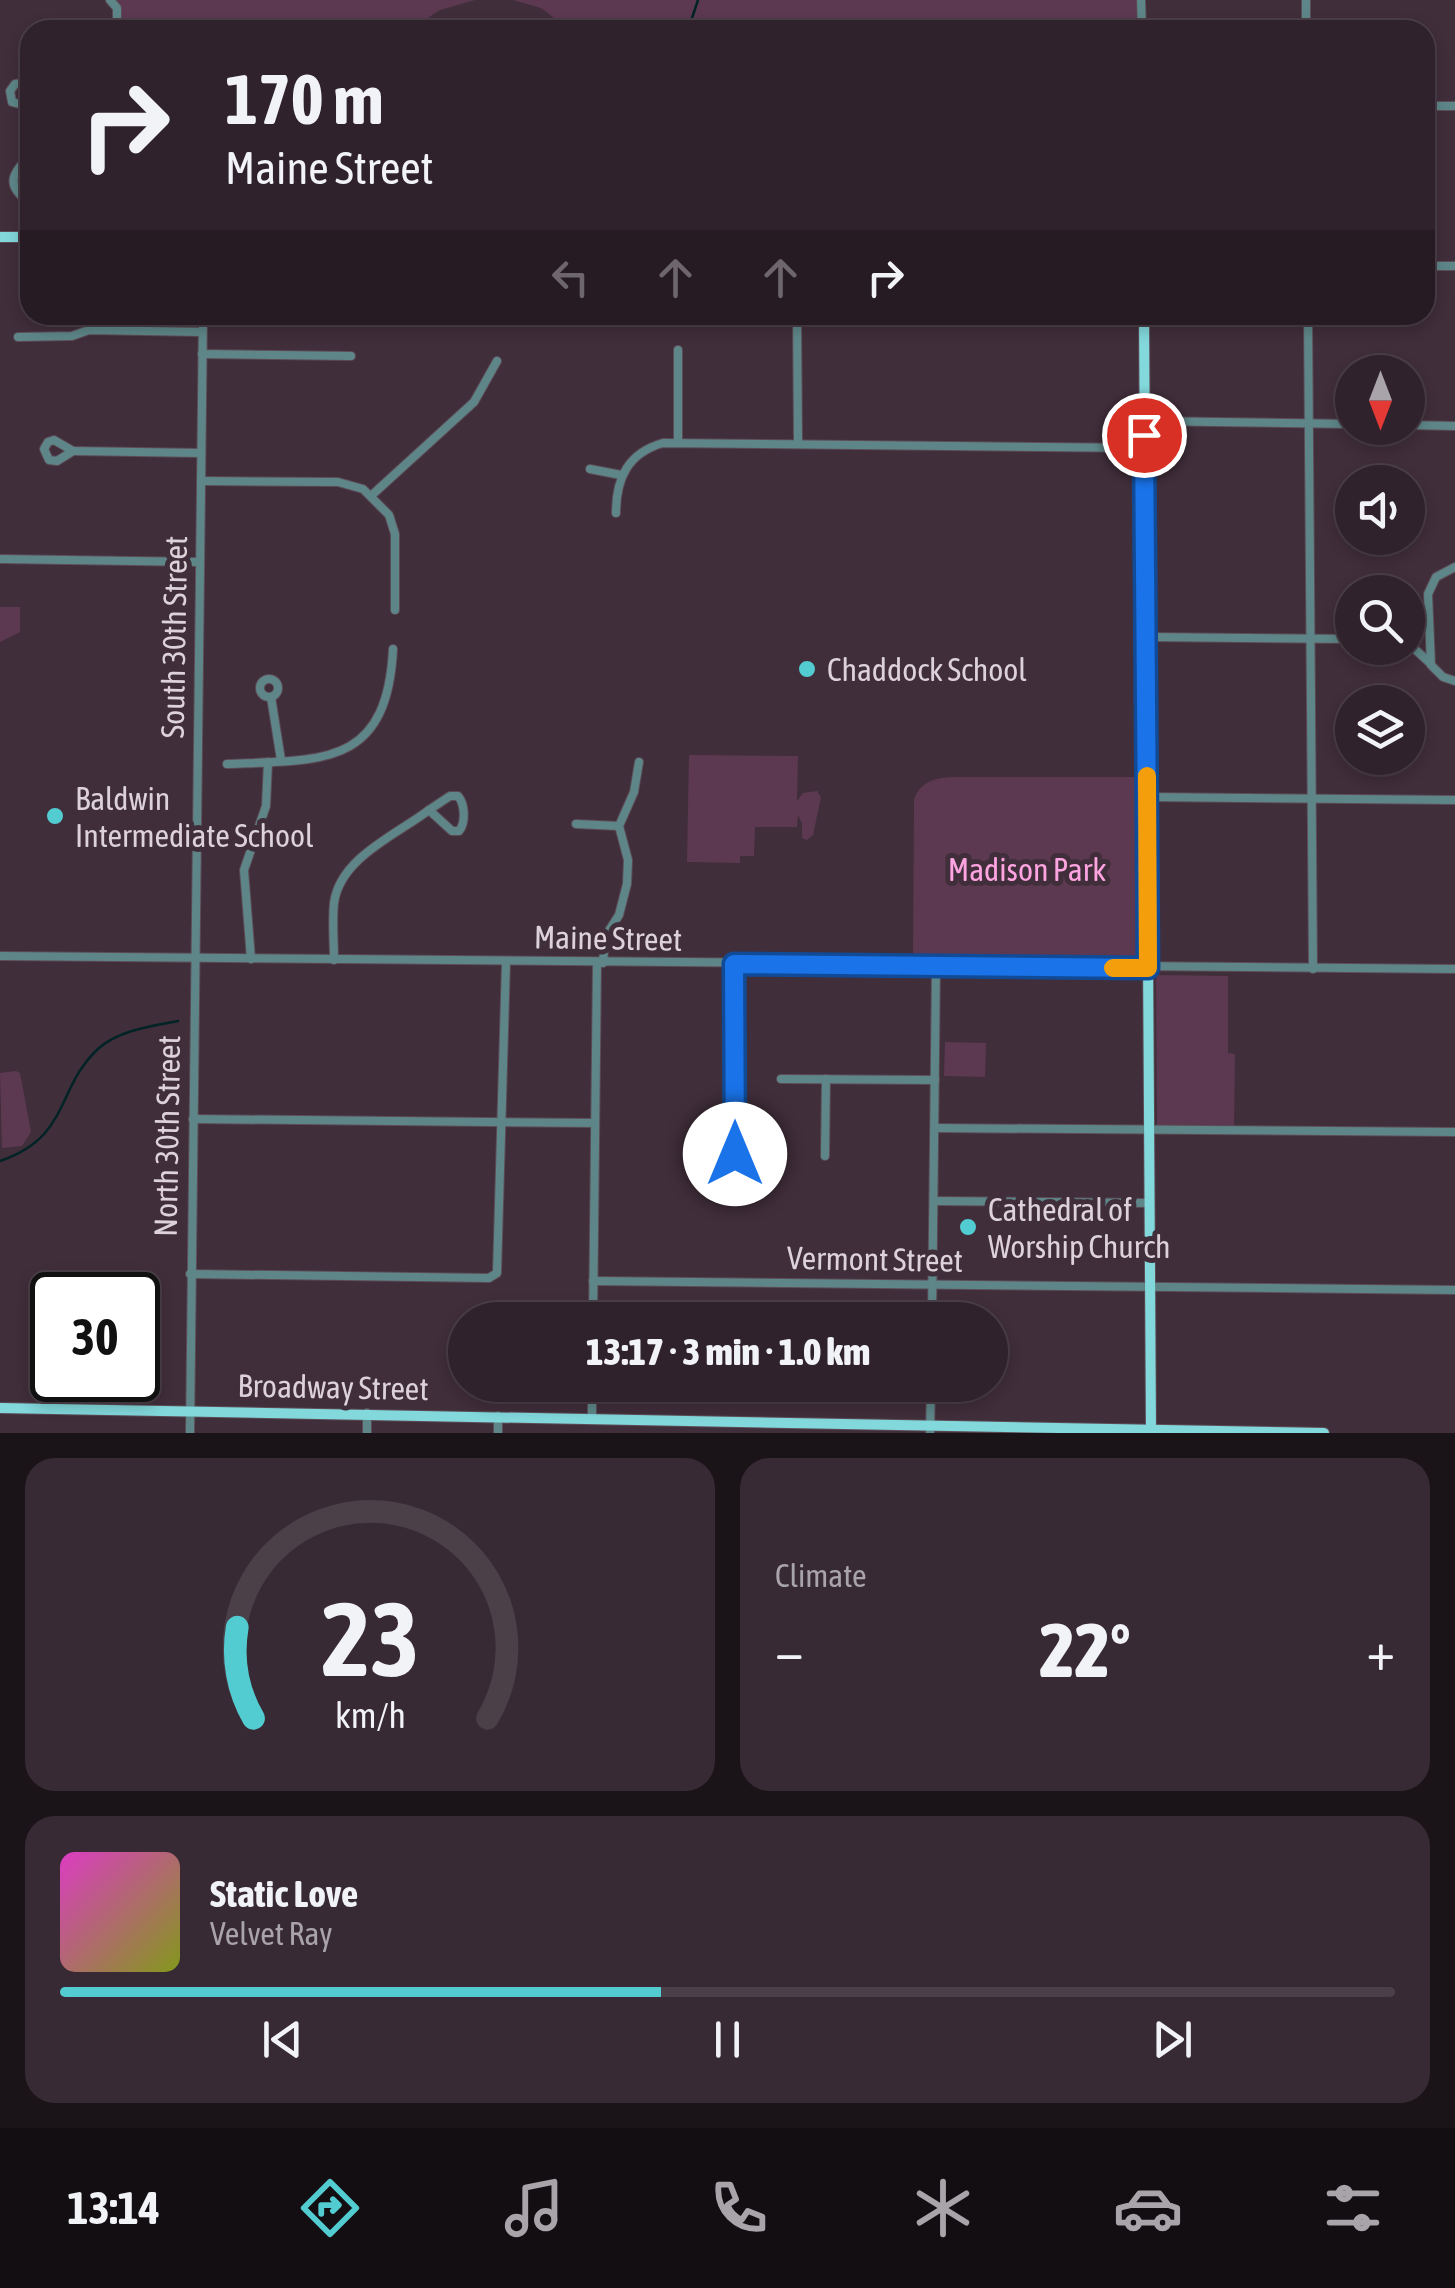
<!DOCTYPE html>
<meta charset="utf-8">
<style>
body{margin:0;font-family:"Asap Condensed",sans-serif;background:#382a34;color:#f1f3f6;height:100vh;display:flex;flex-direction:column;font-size:38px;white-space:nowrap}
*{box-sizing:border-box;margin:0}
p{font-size:32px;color:#a8a4a9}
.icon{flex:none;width:55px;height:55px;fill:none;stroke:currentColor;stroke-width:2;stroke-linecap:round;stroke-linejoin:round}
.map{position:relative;height:1433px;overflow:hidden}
.details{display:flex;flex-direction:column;gap:25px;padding:25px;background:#1a1318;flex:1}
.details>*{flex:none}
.guide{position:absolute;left:20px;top:20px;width:1415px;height:305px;border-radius:30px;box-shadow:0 5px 15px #0003,0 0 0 2px #4b3f48;background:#30222c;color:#f1f3f6;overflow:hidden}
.needle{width:65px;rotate:180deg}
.fabs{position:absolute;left:1335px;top:355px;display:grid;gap:20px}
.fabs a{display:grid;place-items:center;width:90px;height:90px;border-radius:50%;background:#30222c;box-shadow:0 5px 15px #0003,0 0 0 2px #4b3f48;font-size:50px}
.speed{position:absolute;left:30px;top:1272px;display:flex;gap:20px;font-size:50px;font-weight:700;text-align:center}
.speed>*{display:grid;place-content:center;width:130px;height:130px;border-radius:50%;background:#30222c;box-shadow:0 5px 15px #0003,0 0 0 2px #4b3f48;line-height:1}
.speed .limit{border:5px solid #111;border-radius:15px;background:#fff;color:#111}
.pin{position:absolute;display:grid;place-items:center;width:85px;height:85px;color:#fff;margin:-42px;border:5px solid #fff;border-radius:50%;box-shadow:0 2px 10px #0007}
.me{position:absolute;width:110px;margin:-55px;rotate:0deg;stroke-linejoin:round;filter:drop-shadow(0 0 8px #0008)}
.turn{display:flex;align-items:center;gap:35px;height:210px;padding:0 40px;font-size:45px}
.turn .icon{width:130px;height:130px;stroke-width:2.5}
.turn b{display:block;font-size:70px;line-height:85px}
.lanes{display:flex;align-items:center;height:95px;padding:0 40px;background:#0003;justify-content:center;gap:50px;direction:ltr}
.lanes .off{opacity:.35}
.big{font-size:75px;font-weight:800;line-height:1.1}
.details .card{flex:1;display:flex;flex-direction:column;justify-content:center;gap:15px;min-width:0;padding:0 35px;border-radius:30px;background:#382a34}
.details .dial{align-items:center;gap:0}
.dial svg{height:260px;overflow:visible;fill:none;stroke:#4b3f48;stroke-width:7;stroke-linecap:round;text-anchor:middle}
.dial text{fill:#f1f3f6;stroke:none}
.song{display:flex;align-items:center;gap:30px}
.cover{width:120px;height:120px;border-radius:15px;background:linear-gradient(135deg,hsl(310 70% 55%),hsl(70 70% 35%))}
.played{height:10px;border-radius:5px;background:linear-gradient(90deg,#52ccd0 45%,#4b3f48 45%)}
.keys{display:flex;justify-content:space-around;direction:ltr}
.heat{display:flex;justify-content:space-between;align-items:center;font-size:55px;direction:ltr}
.details .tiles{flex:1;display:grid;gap:25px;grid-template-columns:1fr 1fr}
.card:last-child{grid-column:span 2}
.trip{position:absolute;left:448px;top:1302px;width:560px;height:100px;border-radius:50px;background:#30222c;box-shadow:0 5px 15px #0003,0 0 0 2px #4b3f48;font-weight:800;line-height:100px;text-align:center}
.tab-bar{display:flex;height:160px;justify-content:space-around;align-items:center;background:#130e12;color:#a8a4a9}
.tab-bar .icon{width:70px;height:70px}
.tab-bar .active{color:#52ccd0}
.tab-bar b{font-size:45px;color:#f1f3f6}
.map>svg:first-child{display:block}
</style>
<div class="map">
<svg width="1455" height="1433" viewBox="0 0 1455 1433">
<rect width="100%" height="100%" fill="#402e3a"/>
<!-- green -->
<g fill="#5c3951">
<path d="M 110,0 L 475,0 L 440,10 L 410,30 L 117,30 L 118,12 Z"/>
<path d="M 513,0 L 1141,0 L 1140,30 L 570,30 L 541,8 Z"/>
<path d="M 0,607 L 20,607 L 20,632 L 0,642 Z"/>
<path d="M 689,755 L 798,756 L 797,801 L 803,793 L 817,791 L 821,797 L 813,835 L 807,840 L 802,838 L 802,823 L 798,815 L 797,827 L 755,827 L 754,856 L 740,856 L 740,863 L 687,862 Z"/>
<path d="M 953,777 L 1139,777 L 1139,959 L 1127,962 L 913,961 L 914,800 C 920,781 935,778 953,777 Z"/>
<path d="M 1156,975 L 1228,976 L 1228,1053 L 1235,1054 L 1234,1128 L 1157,1128 Z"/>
<path d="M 945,1042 L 986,1043 L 985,1077 L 944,1076 Z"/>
<path d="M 16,1071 L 20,1073 L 31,1132 L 22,1146 L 2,1148 L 0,1073 Z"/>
</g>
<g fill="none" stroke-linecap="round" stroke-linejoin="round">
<!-- stream -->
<g stroke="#002325" stroke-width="2.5">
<path d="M 688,30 L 698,0"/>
<path d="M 0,1161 C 71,1137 55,1088 99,1048 C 120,1030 152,1026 178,1021"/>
</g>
<defs>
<g id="minor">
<path d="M 110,0 L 117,8 L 117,30"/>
<path d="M 1141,0 L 1142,30"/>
<path d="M 1306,0 L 1306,30"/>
<path d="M 30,82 L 15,84 L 10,91 L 12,102 L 30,107"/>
<path d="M 1425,106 L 1455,106"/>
<path d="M 30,155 C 10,177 6,184 30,204"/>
<path d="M 1425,266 L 1455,266"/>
<path d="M 797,315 L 798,444"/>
<path d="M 1308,315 L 1313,969"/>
<path d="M 18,337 L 72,336 L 89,330 L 202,332"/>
<path d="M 678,350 L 678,441"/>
<path d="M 202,354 L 351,356"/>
<path d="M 1144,421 L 1352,424"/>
<path d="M 1408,425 L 1455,426"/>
<path d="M 54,440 L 73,451 L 57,461 L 49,460 L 44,449 L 48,442 Z"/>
<path d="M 73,451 L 201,453"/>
<path d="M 590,469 L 621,475"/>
<path d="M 201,481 L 338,482 L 363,489 L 389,515 L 395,534 L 395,610"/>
<path d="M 372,495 L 474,402 L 497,361"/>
<path d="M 616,513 C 616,478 628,453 663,443 L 1144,448"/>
<path d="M 0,559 L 200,562"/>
<path d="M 1455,567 L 1436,577 L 1428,594 L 1431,665 L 1443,677 L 1455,681"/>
<path d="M 1147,637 L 1352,639"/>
<path d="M 1408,637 L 1420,630 L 1427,619"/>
<path d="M 1408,643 L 1430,663"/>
<circle cx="269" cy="688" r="9"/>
<path d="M 271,697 L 281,760"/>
<path d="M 227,764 C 323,760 387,767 393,649"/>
<path d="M 450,796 L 458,796 C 465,804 466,823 459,831 L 452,831 L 429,810 Z"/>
<path d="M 1147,797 L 1455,800"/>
<path d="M 576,824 L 619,826"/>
<path d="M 0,956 L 1455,969"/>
<path d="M 251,959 L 244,870 L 266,806 L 268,762"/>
<path d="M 334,960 C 334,942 332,922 334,903 C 340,858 396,835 429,810"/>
<path d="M 603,963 L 605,937 L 619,915 L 627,884 L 628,860 L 619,826 L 634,792 L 639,762"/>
<path d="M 781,1079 L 935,1080"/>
<path d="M 193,1119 L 595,1123"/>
<path d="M 935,1128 L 1455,1132"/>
<path d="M 825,1156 L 826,1079"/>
<path d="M 705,1163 L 729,1162 L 735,1155 L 735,964"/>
<path d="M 934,1201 L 1150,1203"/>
<path d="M 190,1274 L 489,1278 L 497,1273 L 506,962"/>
<path d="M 593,1281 L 1455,1290"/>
<path d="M 593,1320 L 597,963"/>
<path d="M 932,1320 L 936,966"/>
<path d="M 592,1418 L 592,1385"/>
<path d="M 190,1433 L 203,315"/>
<path d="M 367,1433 L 367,1413"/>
<path d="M 498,1433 L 498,1416"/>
<path d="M 930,1433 L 931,1385"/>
</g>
<g id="major">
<path d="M 0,237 L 30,237"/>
<path d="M 1144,315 L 1151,1432"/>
<path d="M 0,1408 L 1324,1433"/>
</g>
</defs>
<!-- minor casing -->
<use href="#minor" stroke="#5c4c57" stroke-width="10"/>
<!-- major casing -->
<use href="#major" stroke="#5c4c57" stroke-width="12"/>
<!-- minor -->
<use href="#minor" stroke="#5e8688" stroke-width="8"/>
<!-- major -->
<use href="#major" stroke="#82d8db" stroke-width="10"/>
</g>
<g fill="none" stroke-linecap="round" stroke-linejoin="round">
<defs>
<path id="route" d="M 735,1154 L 734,964 L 1148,968 L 1144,435"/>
</defs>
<!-- route casing -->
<use href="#route" stroke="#114b97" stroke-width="25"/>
<!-- route -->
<use href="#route" stroke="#1a73e8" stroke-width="18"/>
<!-- slow -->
<path stroke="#f59e0b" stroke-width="18" d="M 1113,968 L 1148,968 L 1147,776"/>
</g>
<!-- markers -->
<g fill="#52ccd0" stroke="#402e3a" stroke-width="4">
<circle cx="807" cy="669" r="10"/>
<circle cx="55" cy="816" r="10"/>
<circle cx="968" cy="1227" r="10"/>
</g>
<g text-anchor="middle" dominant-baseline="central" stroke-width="10" stroke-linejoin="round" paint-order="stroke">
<!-- street labels -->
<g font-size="32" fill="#ddd2d9" stroke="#402e3a">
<text transform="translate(174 637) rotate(-89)">South 30th Street</text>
<text transform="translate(608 938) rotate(1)">Maine Street</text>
<text transform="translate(167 1136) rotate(-89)">North 30th Street</text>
<text transform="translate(875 1259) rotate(1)">Vermont Street</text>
<text transform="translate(333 1387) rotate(1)">Broadway Street</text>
</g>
<!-- poi labels -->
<g font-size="32" fill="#ddd2d9" stroke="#402e3a" text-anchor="start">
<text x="827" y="669">Chaddock School</text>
<text x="75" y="798">Baldwin<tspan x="75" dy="37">Intermediate School</tspan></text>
<text x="988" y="1209">Cathedral of<tspan x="988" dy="37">Worship Church</tspan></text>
</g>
<!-- park labels -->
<g font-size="32" fill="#fda4e1" stroke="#402e3a">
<text x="1027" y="869">Madison Park</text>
</g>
</g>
</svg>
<div class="fabs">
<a><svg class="needle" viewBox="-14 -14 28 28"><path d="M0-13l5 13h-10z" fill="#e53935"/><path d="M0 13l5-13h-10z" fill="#a8a4a9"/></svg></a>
<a><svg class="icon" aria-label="sound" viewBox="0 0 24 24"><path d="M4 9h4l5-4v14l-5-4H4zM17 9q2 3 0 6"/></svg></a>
<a><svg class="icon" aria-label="search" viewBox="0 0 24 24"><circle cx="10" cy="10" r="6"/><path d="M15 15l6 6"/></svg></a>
<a><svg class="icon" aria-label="layers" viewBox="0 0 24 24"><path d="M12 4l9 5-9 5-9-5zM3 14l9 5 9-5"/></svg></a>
</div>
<div class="speed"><div class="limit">30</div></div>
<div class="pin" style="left:1144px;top:435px;background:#d93025"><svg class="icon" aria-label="arrive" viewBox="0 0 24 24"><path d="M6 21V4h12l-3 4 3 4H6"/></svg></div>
<svg class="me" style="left:735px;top:1154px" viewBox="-20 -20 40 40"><circle r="19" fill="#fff"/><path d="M0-13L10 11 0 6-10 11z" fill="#1a73e8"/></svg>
<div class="trip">13:17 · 3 min · 1.0 km</div>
<div class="guide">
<div class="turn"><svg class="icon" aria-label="right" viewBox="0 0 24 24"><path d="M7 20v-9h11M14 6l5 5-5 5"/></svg><div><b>170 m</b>Maine Street</div></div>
<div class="lanes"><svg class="icon off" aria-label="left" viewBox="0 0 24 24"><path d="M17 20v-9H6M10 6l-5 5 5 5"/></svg><svg class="icon off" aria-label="ahead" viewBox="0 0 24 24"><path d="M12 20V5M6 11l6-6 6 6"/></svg><svg class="icon off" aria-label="ahead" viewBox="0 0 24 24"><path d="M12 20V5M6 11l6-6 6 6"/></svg><svg class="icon" aria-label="right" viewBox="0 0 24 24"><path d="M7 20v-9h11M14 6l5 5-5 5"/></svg></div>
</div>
</div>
<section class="details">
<div class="tiles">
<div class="card dial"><svg viewBox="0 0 100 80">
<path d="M14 69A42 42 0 1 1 86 69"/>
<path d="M14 69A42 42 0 0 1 9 41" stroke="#52ccd0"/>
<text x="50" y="56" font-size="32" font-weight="700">23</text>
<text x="50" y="72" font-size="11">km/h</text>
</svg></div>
<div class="card"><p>Climate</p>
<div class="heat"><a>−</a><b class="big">22°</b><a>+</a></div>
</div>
<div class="card">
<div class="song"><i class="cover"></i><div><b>Static Love</b><p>Velvet Ray</p></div></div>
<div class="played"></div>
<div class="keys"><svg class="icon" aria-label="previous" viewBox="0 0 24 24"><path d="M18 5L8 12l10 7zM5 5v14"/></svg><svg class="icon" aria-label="pause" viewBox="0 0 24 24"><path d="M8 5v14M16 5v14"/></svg><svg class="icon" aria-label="next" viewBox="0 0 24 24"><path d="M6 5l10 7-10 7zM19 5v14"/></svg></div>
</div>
</div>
</section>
<nav class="tab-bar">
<b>13:14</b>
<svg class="icon active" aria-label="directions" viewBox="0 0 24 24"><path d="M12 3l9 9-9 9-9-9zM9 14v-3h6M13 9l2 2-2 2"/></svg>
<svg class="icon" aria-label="music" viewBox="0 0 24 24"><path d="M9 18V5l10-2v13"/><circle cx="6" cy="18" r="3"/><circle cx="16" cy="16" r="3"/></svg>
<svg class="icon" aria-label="phone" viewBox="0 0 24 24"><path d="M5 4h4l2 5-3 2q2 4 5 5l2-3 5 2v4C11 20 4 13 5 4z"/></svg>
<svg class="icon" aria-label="climate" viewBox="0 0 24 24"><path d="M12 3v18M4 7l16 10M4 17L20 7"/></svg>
<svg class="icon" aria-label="car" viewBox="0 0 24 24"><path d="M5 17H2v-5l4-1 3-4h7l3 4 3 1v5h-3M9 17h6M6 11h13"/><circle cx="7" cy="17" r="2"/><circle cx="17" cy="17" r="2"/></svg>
<svg class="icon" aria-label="filters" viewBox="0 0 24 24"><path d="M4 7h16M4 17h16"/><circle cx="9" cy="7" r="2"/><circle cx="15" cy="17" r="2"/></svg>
</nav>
